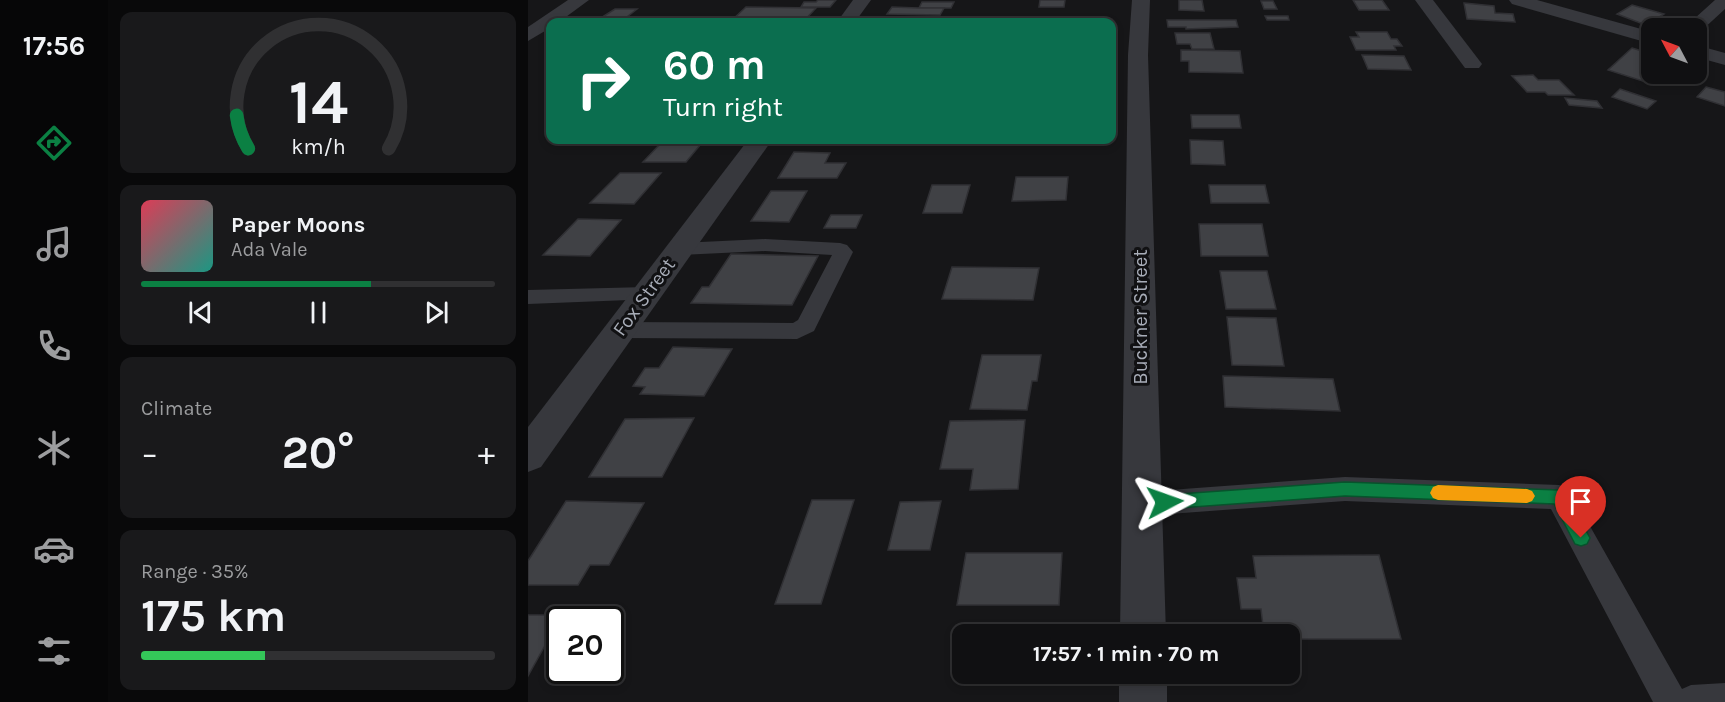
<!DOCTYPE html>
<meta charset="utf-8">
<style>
body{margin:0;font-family:Karla,sans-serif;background:#19191b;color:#f1f3f6;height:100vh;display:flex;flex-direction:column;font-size:22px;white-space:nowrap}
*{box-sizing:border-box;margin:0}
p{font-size:20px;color:#9c9d9f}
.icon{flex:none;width:33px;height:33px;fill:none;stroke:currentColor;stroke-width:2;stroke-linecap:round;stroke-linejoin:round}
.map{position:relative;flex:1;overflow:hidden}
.drawer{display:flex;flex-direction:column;gap:12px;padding:12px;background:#09090a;width:420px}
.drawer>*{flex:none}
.banner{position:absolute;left:18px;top:18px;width:570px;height:126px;border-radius:12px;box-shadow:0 3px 9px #0003,0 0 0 2px #303032;background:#0b6e4f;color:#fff;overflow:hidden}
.needle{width:39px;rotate:311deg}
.tools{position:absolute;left:1113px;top:18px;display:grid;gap:12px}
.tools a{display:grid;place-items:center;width:66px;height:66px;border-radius:12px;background:#101012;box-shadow:0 3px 9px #0003,0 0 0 2px #303032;font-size:30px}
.speed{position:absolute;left:18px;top:606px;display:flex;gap:12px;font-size:30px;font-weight:700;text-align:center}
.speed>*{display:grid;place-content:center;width:78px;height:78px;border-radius:50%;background:#101012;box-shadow:0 3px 9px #0003,0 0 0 2px #303032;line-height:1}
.speed .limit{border:3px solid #111;border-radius:9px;background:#fff;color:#111}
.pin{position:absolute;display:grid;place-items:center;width:51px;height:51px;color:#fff;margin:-62px -26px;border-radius:50% 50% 50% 0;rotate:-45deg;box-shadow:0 0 6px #0007}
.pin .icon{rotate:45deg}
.me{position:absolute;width:66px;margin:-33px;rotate:86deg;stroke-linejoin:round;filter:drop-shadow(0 0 4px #0008)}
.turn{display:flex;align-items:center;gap:21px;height:126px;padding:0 18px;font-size:27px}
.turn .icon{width:78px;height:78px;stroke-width:2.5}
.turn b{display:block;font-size:42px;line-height:51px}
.big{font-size:45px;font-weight:700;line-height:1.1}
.drawer .widget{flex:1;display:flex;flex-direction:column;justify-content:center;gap:9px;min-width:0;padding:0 21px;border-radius:12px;background:#19191b}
.drawer .dial{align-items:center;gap:0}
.dial svg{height:156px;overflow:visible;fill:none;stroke:#303032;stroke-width:7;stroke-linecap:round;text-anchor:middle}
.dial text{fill:#f1f3f6;stroke:none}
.song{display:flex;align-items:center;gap:18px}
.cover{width:72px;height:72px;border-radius:9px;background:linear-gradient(135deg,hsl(350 70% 55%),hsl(170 70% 35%))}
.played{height:6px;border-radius:3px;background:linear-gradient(90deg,#0b8043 65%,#303032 65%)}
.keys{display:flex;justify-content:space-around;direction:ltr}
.heat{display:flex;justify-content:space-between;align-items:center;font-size:33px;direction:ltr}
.charge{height:9px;border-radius:4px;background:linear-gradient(90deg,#34c759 35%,#303032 0)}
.trip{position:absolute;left:424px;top:624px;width:348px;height:60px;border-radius:12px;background:#101012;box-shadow:0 3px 9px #0003,0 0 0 2px #303032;font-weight:700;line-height:60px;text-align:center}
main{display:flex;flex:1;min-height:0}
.dock{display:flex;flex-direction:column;width:108px;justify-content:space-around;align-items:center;background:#060607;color:#9c9d9f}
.dock .icon{width:42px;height:42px}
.dock .on{color:#0b8043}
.dock b{font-size:27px;color:#f1f3f6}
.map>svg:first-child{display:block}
</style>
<main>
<nav class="dock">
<b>17:56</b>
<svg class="icon on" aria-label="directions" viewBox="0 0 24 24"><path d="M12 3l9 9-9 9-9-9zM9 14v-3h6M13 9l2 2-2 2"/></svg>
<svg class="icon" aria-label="music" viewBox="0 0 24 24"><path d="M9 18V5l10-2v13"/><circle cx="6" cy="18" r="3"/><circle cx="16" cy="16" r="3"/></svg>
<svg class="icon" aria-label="phone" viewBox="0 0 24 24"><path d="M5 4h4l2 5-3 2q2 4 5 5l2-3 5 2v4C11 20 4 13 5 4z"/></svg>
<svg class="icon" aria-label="climate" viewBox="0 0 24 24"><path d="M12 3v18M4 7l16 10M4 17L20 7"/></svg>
<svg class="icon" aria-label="car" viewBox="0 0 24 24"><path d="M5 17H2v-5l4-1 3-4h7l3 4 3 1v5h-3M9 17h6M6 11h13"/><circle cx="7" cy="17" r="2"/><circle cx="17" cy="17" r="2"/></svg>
<svg class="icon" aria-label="filters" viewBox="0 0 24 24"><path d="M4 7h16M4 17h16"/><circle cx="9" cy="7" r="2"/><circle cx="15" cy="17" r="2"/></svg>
</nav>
<section class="drawer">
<div class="widget dial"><svg viewBox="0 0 100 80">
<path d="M14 69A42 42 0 1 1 86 69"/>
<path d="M14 69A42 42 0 0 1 8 52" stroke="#0b8043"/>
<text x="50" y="56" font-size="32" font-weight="700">14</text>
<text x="50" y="72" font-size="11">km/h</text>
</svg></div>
<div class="widget">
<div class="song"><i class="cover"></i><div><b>Paper Moons</b><p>Ada Vale</p></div></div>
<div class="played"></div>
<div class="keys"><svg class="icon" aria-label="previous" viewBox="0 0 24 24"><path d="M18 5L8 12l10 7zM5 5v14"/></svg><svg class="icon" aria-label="pause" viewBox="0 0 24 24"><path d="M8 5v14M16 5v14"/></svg><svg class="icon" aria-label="next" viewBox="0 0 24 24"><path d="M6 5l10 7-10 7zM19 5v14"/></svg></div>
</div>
<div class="widget"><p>Climate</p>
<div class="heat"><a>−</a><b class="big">20°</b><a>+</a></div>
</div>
<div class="widget"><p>Range · 35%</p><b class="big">175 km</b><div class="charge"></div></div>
</section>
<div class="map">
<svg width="1197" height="702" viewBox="0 0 1197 702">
<rect width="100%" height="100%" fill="#161618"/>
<!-- building -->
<g fill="#404145" stroke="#303034" stroke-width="1.5">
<path d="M 290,0 L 308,0 L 302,7 L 273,7 L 276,2 L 288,2 Z"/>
<path d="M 512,0 L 537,0 L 536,7 L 511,7 Z"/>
<path d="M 651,0 L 674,0 L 676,11 L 651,10 Z"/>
<path d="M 825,0 L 854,0 L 861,10 L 831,10 Z"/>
<path d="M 733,1 L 745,1 L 749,9 L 736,9 Z"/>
<path d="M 394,2 L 426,2 L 423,8 L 391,8 Z"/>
<path d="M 936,3 L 966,6 L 967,13 L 985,14 L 987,22 L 939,19 Z"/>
<path d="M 1104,5 L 1136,14 L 1122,23 L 1115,24 L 1089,14 Z"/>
<path d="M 218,7 L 288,8 L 275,22 L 203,21 Z"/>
<path d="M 364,7 L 391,8 L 416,8 L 412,15 L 359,14 Z"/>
<path d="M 87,9 L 109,9 L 95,20 L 68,21 Z"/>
<path d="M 737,16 L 760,16 L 761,20 L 739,20 Z"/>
<path d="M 524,18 L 562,18 L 562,22 L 523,22 Z"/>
<path d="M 392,19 L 390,22 L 351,22 L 353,20 Z"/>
<path d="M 639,20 L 708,20 L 710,27 L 658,29 L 658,27 L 640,27 Z"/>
<path d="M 828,32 L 859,32 L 863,39 L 869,39 L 874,46 L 866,46 L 868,50 L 828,50 L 822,37 L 831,37 Z"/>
<path d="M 647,33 L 682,33 L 686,49 L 664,49 L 662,44 L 649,44 Z"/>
<path d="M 1104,48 L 1124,54 L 1115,63 L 1124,65 L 1124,74 L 1133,74 L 1124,84 L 1080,70 Z"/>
<path d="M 653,50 L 712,51 L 715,73 L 661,72 L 661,61 L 653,61 Z"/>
<path d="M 834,55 L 876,56 L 883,70 L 840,69 Z"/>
<path d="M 1005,75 L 1010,80 L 1031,80 L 1046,95 L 1020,95 L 1017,92 L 999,92 L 984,76 Z"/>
<path d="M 1178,87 L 1197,92 L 1197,106 L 1169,97 Z"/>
<path d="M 1092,89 L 1128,101 L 1119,109 L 1084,97 Z"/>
<path d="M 1037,98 L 1069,101 L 1074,108 L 1041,105 Z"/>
<path d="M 663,115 L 711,115 L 713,128 L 664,128 Z"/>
<path d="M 274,140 L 310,140 L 309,142 L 272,142 Z"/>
<path d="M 662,140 L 695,141 L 697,165 L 663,164 Z"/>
<path d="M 133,143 L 173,144 L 158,162 L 115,162 Z"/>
<path d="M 266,152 L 302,153 L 297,163 L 318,163 L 309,178 L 250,178 Z"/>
<path d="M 92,173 L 133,173 L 106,204 L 62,203 Z"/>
<path d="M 488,177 L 540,177 L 538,200 L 484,201 Z"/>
<path d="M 404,185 L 442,185 L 434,213 L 395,213 Z"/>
<path d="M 681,185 L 737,185 L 741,203 L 683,203 Z"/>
<path d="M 243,191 L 279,191 L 261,222 L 223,221 Z"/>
<path d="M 303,215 L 334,215 L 328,228 L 296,228 Z"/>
<path d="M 50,219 L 93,220 L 62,256 L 15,255 Z"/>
<path d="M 671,224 L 734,224 L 740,256 L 673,256 Z"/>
<path d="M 203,254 L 290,256 L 264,305 L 163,303 L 174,287 L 181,287 Z"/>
<path d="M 424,267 L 511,268 L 505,300 L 414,299 Z"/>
<path d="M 692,271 L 739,271 L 748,309 L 698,309 Z"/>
<path d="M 699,317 L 748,318 L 756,366 L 704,365 Z"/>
<path d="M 145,347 L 204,349 L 176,396 L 112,394 L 117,387 L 105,386 L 117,368 L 131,368 Z"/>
<path d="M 454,355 L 513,355 L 509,381 L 504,381 L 499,410 L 442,409 Z"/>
<path d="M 695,376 L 805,379 L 812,411 L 697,407 Z"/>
<path d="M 166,418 L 134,477 L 61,477 L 97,419 Z"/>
<path d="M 497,420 L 490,489 L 442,490 L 445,469 L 412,469 L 422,421 Z"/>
<path d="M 284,500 L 326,500 L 293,604 L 247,604 Z"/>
<path d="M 38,501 L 116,503 L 81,565 L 62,565 L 50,585 L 0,585 L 0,561 Z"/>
<path d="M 413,501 L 402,550 L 360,550 L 372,502 Z"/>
<path d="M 438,553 L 534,553 L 531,605 L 429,605 Z"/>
<path d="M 851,555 L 873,639 L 762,639 L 762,634 L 736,634 L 733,609 L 713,609 L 709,578 L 728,578 L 725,556 Z"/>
<path d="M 0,615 L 34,615 L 0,676 Z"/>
</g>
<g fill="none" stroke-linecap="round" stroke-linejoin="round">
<!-- service -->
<g fill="#37383d" fill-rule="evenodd">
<path d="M 237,239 L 312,243 L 319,245 L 325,252 L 286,331 L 269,339 L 92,338 L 84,336 L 81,330 L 84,324 L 92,322 L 265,323 L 270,320 L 304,255 L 237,251 L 152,255 L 145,253 L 142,249 L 145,245 L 152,243 Z"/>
<path d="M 119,287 L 126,289 L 129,294 L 126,299 L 0,304 L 0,290 Z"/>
<path d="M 817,477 L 1031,485 L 1041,489 L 1154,689 L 1163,685 L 1197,683 L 1197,702 L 1125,702 L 1023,509 L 817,501 L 614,516 L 604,513 L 600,504 L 604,495 L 614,492 Z"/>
</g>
<!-- minor -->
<g fill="#37383d" fill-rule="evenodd">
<path d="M 40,0 L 61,0 L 31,22 L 22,22 L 22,28 L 0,41 L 0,27 Z"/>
<path d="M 325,0 L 343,0 L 327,22 L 309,22 Z"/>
<path d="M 604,0 L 622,0 L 620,55 L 638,634 L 592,634 L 600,55 Z"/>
<path d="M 887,0 L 905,0 L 954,64 L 951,68 L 937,68 Z"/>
<path d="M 981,0 L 1009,0 L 1124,32 L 1124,44 L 984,4 Z"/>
<path d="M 1187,0 L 1197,0 L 1197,9 L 1172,32 L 1168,33 L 1168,28 L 1156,28 Z"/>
<path d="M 1168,45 L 1197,53 L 1197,65 L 1168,57 Z"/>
<path d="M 220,140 L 244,140 L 13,467 L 0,472 L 0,427 Z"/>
<rect x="591" y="674" width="48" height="28"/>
</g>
</g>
<!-- route -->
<path fill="#0b8043" stroke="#07532c" stroke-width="1.5" d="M 817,482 L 1031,490 L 1037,492 L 1062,538 L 1059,544 L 1053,546 L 1047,544 L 1026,504 L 817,496 L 637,509 L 631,507 L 628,502 L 631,497 L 637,495 Z"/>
<!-- slow -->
<path fill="#f59e0b" d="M 910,485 L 999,489 L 1004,491 L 1007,496 L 1004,501 L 999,503 L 910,500 L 905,498 L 902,493 L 905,487 Z"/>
<g text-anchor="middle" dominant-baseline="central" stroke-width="6" stroke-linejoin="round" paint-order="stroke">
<!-- street labels -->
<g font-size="20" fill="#a8adb8" stroke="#111113">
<text transform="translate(116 297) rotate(-54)">Fox Street</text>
<text transform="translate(612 317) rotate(-90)">Buckner Street</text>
</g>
</g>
</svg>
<div class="tools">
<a><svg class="needle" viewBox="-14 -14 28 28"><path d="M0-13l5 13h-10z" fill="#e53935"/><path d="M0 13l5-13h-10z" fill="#9c9d9f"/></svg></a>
</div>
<div class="speed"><div class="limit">20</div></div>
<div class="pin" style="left:1053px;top:538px;background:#d93025"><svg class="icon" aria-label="arrive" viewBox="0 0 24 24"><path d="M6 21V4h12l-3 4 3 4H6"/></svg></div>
<svg class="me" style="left:637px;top:502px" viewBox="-20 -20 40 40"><path d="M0-17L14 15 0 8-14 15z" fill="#0b8043" stroke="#fff" stroke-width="4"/></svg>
<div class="trip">17:57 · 1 min · 70 m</div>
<div class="banner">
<div class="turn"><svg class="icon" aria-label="right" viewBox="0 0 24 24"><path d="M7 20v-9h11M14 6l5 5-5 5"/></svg><div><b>60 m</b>Turn right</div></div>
</div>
</div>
</main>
